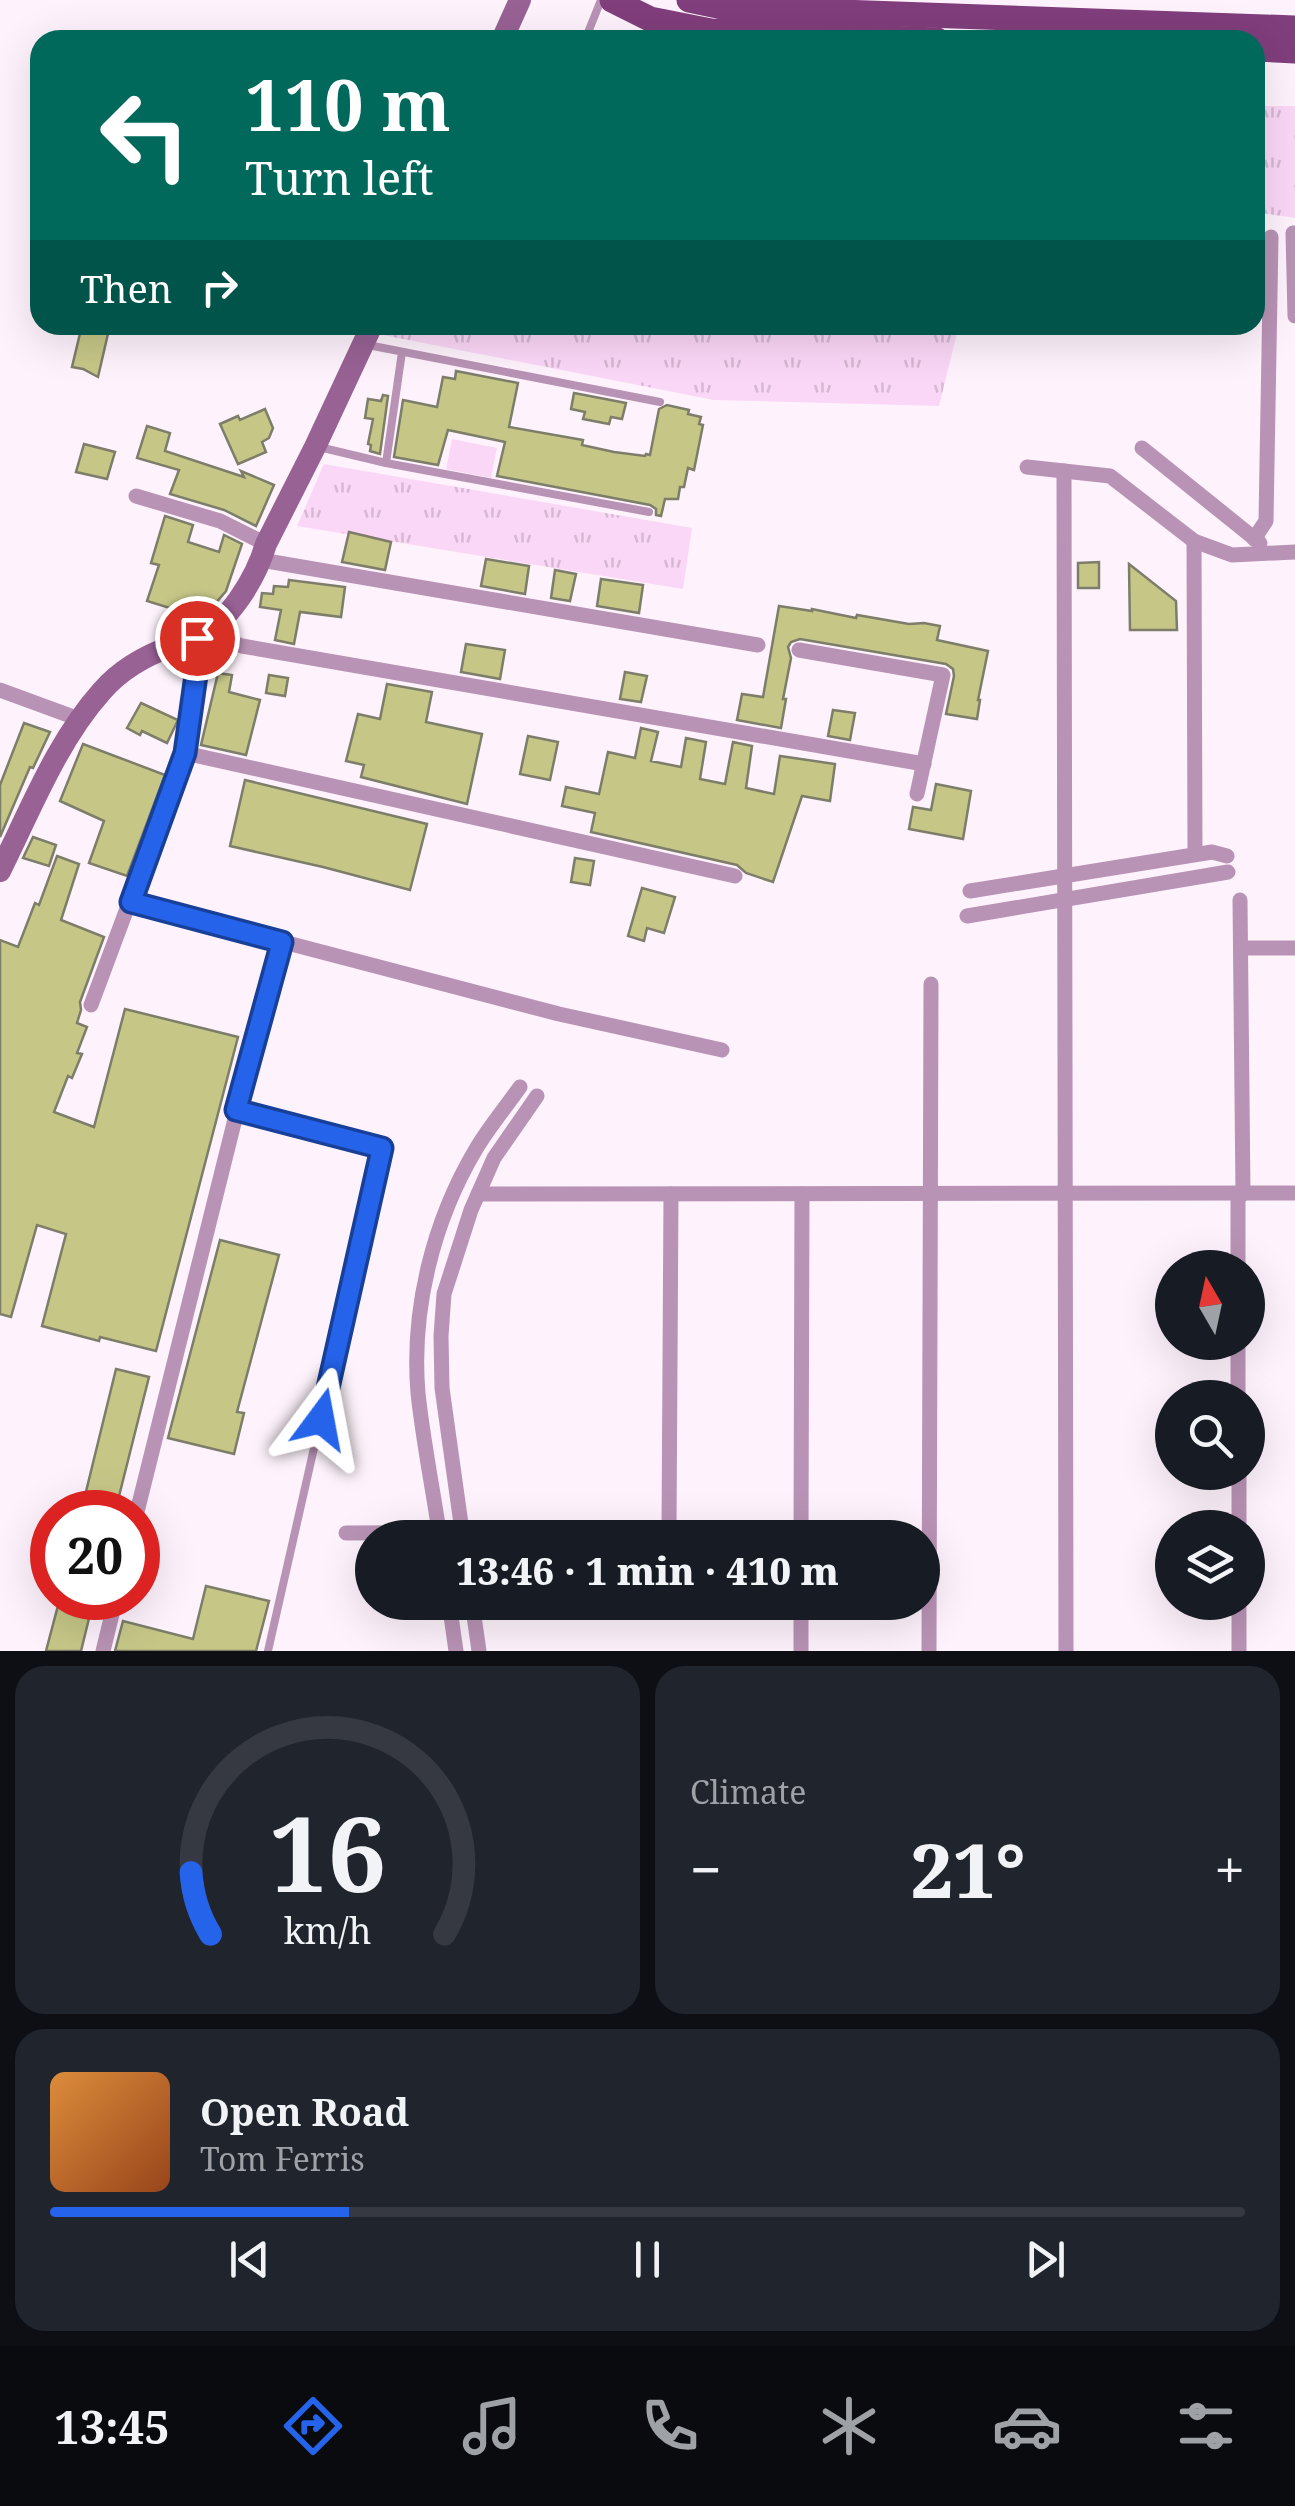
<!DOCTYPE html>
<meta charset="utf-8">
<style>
body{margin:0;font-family:"Noto Serif",serif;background:#20242c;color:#f1f3f6;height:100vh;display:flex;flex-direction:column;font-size:38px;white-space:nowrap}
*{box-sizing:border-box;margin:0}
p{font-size:32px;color:#9ea1a6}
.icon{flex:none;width:55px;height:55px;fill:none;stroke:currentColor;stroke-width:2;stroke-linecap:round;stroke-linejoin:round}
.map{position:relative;height:1651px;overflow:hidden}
.drawer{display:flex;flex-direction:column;gap:15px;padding:15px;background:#0d0f14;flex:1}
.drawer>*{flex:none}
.hud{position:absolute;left:30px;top:30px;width:1235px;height:305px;border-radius:30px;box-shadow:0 10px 40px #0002;background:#00695c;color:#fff;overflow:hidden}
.needle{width:65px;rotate:351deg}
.buttons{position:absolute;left:1155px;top:1250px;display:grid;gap:20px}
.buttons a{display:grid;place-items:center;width:110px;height:110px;border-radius:50%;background:#171b24;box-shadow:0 10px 40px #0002;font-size:50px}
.speed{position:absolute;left:30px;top:1490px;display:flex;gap:20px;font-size:50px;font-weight:700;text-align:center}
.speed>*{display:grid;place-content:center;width:130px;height:130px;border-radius:50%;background:#171b24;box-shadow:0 10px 40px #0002;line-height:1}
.speed .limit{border:15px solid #d22;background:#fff;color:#111}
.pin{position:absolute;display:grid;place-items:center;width:85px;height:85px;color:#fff;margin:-42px;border:5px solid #fff;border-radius:50%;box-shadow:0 2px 10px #0007}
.me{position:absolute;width:110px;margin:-55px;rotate:13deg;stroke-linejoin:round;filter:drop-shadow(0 0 8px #0008)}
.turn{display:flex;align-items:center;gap:35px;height:210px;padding:0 50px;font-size:45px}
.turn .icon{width:130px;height:130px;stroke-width:2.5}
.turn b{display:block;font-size:70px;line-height:85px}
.then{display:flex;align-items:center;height:95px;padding:0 50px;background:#0003;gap:20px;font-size:38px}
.big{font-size:75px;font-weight:800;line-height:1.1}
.drawer .card{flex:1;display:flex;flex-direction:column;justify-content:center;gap:15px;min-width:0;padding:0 35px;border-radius:30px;background:#20242c}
.drawer .dial{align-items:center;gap:0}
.dial svg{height:260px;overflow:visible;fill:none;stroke:#363941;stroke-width:7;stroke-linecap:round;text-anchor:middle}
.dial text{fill:#f1f3f6;stroke:none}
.song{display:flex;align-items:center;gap:30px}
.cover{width:120px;height:120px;border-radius:15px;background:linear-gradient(135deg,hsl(30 70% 55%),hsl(20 70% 35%))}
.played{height:10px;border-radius:5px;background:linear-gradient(90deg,#2563eb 25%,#363941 25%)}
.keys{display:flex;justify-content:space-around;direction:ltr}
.heat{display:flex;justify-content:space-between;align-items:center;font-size:55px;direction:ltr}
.drawer .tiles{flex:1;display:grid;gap:15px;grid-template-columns:1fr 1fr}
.card:last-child{grid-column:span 2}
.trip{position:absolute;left:355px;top:1520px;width:585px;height:100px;border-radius:50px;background:#171b24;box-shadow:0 10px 40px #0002;font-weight:800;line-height:100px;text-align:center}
.tab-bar{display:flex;height:160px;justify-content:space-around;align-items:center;background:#090b0e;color:#9ea1a6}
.tab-bar .icon{width:70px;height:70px}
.tab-bar .current{color:#2563eb}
.tab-bar b{font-size:45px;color:#f1f3f6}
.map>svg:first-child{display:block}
</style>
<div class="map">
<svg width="1295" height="1651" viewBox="0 0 1295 1651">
<defs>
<pattern id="grass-tufts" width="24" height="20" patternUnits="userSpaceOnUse" patternTransform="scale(2.5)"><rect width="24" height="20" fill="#fbd7f7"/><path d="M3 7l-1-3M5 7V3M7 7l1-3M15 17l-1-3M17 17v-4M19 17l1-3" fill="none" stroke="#d7b8d4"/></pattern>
</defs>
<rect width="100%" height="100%" fill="#fef3fc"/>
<!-- grass -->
<g fill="url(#grass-tufts)">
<path d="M 1255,106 L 1295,106 L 1295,218 L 1255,212 Z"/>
<path d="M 387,325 L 959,325 L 939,406 L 714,400 L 383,335 Z"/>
<path d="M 324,464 L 692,528 L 683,589 L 297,526 Z"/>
</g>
<!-- green -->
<path fill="#fbd7f7" d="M 452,439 L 497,448 L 491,478 L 446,469 Z"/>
<!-- building -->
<g fill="#c6c787" stroke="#7d7d6a" stroke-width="2.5">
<path d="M 82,325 L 110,325 L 98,377 L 83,369 L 72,367 Z"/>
<path d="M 456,371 L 518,383 L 509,427 L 583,440 L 582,445 L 614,452 L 645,456 L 646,454 L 650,455 L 659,409 L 667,405 L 689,410 L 688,414 L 701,417 L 699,424 L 703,425 L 694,470 L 688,468 L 684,487 L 680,487 L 678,499 L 665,499 L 661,516 L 656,515 L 656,509 L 650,505 L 497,476 L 505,442 L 448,430 L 438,465 L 394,457 L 403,400 L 437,407 L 443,377 L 455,379 Z"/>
<path d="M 574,393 L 626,403 L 622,419 L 611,417 L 609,424 L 583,419 L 585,412 L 571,409 Z"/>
<path d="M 383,395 L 388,396 L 380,454 L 370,451 L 371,445 L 368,444 L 373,419 L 365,418 L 368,399 L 381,401 Z"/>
<path d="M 265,409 L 273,428 L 269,438 L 262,442 L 266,452 L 238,464 L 220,424 L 238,416 L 240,420 Z"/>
<path d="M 147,426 L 170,433 L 165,451 L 244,477 L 241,471 L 274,485 L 256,526 L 224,510 L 170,494 L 179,470 L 137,458 Z"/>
<path d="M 84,444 L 115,452 L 107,479 L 76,472 Z"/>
<path d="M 165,516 L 193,525 L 188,542 L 219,552 L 224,535 L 242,544 L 226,591 L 208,612 L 191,623 L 183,621 L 186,613 L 147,601 L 159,565 L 151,563 Z"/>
<path d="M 349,532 L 391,542 L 385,570 L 342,562 Z"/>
<path d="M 486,559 L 529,566 L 525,594 L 481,586 Z"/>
<path d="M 1099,562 L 1099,588 L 1078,588 L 1078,563 Z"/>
<path d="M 1129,564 L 1176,601 L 1177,630 L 1130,630 Z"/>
<path d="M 555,570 L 576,574 L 570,601 L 551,598 Z"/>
<path d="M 601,579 L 643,585 L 639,613 L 597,606 Z"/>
<path d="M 289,580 L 345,587 L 341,617 L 300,612 L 294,644 L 275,640 L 281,610 L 260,607 L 262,593 L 273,594 L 274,586 L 288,587 Z"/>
<path d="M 779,606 L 812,611 L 812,609 L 856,618 L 857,615 L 909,624 L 924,623 L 940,626 L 937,640 L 988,651 L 978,700 L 980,700 L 977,719 L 946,714 L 954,676 L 953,669 L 946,664 L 800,639 L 791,642 L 788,647 L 791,658 L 783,699 L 786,699 L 781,728 L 737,720 L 742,694 L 763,697 Z"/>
<path d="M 466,644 L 505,650 L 500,679 L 461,672 Z"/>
<path d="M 625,672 L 647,676 L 641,702 L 620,699 Z"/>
<path d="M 218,673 L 232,675 L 229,692 L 260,700 L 246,755 L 201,745 Z"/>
<path d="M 269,675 L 288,678 L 285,696 L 266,693 Z"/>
<path d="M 387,684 L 432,692 L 426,722 L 482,734 L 467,804 L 361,777 L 364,765 L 346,761 L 358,714 L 380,719 Z"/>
<path d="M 141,703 L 178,720 L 167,743 L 142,731 L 140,735 L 127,728 Z"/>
<path d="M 833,710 L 855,713 L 850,740 L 828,736 Z"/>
<path d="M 24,723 L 50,732 L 33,768 L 30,767 L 0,837 L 0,785 Z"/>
<path d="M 641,728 L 658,732 L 651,761 L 681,767 L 686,738 L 706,742 L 700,779 L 725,784 L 733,742 L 752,746 L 746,788 L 774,794 L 780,756 L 835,764 L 830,801 L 802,796 L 773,882 L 746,873 L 737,865 L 591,832 L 595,813 L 562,806 L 566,787 L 599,794 L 608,752 L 635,758 Z"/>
<path d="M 528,736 L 558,742 L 550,780 L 520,774 Z"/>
<path d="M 83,744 L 165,775 L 127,876 L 89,863 L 104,821 L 60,801 Z"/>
<path d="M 245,780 L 427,824 L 410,890 L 323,867 L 230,846 Z"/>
<path d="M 936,784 L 971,791 L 963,839 L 909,829 L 913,807 L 931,810 Z"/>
<path d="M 33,837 L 56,845 L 49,866 L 23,858 Z"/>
<path d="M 57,856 L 79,864 L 61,920 L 104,937 L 80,1002 L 81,1010 L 77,1023 L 87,1027 L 77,1053 L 82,1054 L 72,1078 L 68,1076 L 54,1112 L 94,1127 L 125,1009 L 238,1037 L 156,1351 L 100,1337 L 99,1341 L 42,1326 L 66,1234 L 37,1225 L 11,1317 L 0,1314 L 0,940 L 18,947 L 35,903 L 39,905 Z"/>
<path d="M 575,858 L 594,861 L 590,885 L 571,882 Z"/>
<path d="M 642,888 L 675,897 L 664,933 L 647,928 L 644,941 L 628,936 Z"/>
<path d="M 220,1240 L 279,1255 L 237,1412 L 244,1413 L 234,1454 L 168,1438 Z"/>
<path d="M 116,1369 L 149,1377 L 115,1512 L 81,1512 Z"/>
<path d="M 206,1586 L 269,1601 L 256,1651 L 115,1651 L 123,1621 L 193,1639 Z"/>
<path d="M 60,1598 L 94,1598 L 81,1651 L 46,1651 Z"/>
</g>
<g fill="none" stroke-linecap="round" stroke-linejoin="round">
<!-- lane -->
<g stroke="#b993b5" stroke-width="8">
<path d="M 585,40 L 601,0"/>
<path d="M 368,345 L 660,402"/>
<path d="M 319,447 L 386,463 L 649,512"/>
<path d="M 386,463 L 402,352"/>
<path d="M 237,1111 L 382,1148 L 268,1651"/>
</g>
<!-- street -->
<g stroke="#b993b5" stroke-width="15">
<path d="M 1295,233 L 1293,233 L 1295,316"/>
<path d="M 1142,448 L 1260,543"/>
<path d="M 1027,467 L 1110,476 L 1194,541 L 1232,555 L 1295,552"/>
<path d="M 1064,471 L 1066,1651"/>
<path d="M 136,496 L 220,521 L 266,544"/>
<path d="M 1254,539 L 1266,521 L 1271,237"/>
<path d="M 1194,541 L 1195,854"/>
<path d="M 261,560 L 758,645"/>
<path d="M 205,632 L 242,646 L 924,764"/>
<path d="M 799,650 L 943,675 L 917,794"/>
<path d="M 0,690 L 79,719"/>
<path d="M 185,753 L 735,876"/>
<path d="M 970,891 L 1212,852 L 1227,856"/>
<path d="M 1240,900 L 1243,1194"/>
<path d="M 131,902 L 559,1014 L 722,1050"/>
<path d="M 967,916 L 1228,872"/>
<path d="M 1242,948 L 1295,948"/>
<path d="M 91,1005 L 185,753 L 199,656 L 197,638"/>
<path d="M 1238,1193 L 1238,1268"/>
<path d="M 478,1194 L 1295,1193"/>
<path d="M 1238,1342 L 1238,1398"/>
<path d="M 1239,1472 L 1239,1528"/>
<path d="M 137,1512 L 237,1111 L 282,942"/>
<path d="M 669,1531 L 671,1194"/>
<path d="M 346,1533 L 801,1531"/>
<path d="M 440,1538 C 433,1489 423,1441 418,1393 C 411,1310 433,1221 476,1149 C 489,1127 506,1107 520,1087"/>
<path d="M 463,1538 L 442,1388 L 441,1336 L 444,1294 L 471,1210 L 494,1158 L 537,1096"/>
<path d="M 801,1538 L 802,1194"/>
<path d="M 449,1602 L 456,1651"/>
<path d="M 472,1602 L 479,1651"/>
<path d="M 1239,1602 L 1239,1651"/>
<path d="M 103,1651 L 116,1598"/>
<path d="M 801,1651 L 801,1602"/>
<path d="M 929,1651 L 931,984"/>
</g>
<!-- secondary -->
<g stroke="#986294" stroke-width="22">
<path d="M 502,40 L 520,0"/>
<path d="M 0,871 C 30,811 57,741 102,691 C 121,669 144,656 172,646 C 179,643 187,642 194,639 C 228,625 256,578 266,544 L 315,447 L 372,325"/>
</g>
<!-- primary -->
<g stroke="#803e7c" stroke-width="25">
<path d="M 612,0 L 650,19 L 711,31 L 937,40"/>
<path d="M 689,0 L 727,8 L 1295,28"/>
<path d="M 1255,49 L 1295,51"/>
</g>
</g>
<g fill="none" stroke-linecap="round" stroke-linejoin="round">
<defs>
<path id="route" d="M 197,638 L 198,661 L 185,753 L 131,902 L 282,942 L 236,1110 L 382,1148 L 321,1419"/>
</defs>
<!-- route casing -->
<use href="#route" stroke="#184099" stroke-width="25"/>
<!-- route -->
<use href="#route" stroke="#2563eb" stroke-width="18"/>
</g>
</svg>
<div class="buttons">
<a><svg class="needle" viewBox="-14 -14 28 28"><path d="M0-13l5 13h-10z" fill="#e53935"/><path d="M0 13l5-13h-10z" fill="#9ea1a6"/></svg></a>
<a><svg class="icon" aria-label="search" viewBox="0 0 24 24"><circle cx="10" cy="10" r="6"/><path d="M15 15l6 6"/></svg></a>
<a><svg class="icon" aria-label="layers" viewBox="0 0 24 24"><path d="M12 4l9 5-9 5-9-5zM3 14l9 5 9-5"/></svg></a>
</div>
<div class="speed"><div class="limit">20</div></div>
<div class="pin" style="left:197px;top:638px;background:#d93025"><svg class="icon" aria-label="arrive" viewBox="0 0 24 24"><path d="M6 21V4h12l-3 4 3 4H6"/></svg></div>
<svg class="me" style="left:321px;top:1419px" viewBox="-20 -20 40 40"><path d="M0-17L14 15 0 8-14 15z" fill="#2563eb" stroke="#fff" stroke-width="4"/></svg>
<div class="trip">13:46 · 1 min · 410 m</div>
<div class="hud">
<div class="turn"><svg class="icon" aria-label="left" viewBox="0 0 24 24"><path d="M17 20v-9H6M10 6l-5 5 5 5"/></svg><div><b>110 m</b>Turn left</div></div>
<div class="then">Then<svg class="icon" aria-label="right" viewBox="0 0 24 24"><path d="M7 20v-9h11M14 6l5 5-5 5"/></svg></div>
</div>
</div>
<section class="drawer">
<div class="tiles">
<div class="card dial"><svg viewBox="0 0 100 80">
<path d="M14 69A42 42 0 1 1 86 69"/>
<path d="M14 69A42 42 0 0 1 8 50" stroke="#2563eb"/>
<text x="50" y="56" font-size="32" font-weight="700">16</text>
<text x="50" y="72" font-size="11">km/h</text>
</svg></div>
<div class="card"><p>Climate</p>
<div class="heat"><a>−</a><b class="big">21°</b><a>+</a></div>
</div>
<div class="card">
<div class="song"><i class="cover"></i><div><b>Open Road</b><p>Tom Ferris</p></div></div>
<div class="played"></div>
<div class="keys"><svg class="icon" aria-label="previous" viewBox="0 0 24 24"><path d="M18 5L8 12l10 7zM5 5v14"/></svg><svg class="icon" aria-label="pause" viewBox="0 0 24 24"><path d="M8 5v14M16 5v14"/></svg><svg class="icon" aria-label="next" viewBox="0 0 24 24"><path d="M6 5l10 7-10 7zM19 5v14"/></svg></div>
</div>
</div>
</section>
<nav class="tab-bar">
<b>13:45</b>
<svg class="icon current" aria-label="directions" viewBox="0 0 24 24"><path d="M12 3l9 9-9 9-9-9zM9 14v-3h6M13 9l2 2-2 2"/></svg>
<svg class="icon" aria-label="music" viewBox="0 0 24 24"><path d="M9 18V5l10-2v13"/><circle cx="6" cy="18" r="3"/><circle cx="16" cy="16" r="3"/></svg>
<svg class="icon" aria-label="phone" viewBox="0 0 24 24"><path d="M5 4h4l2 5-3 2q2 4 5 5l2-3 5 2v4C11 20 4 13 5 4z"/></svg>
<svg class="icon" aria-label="climate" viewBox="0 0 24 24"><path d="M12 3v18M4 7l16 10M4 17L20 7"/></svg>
<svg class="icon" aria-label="car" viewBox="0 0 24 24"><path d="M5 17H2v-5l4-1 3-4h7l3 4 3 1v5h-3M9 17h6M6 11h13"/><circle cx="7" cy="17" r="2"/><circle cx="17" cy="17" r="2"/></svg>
<svg class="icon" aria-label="filters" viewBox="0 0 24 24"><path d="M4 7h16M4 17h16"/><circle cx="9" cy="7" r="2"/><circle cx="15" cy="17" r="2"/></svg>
</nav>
